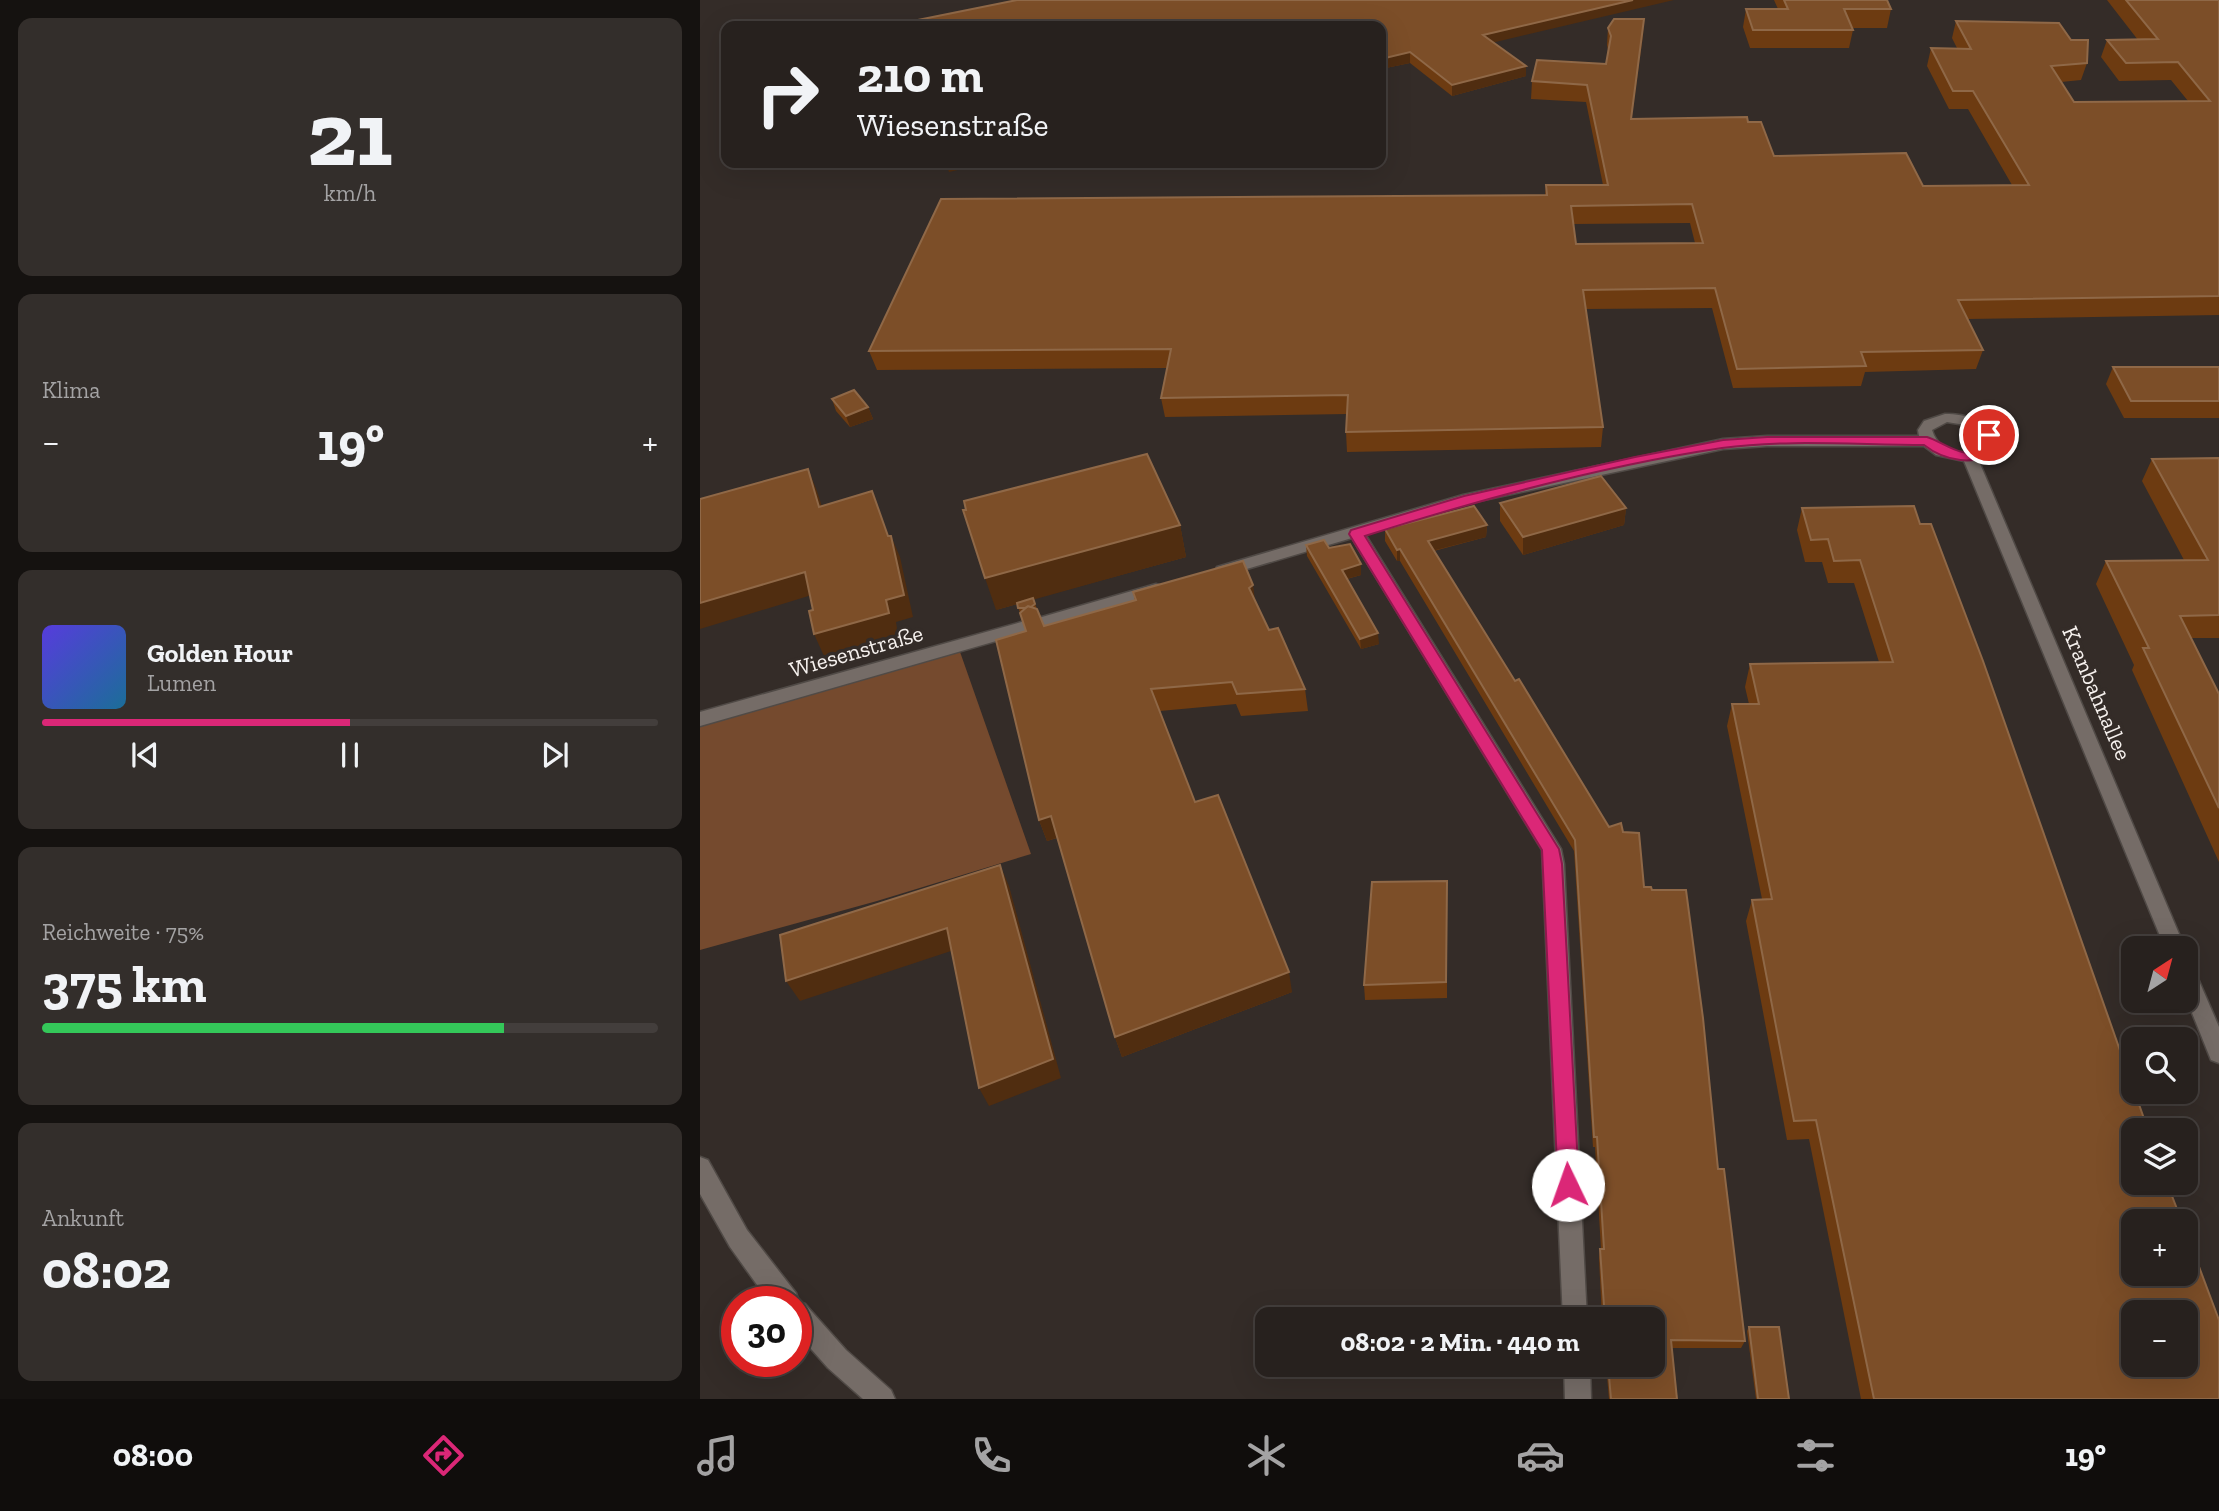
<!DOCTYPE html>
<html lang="de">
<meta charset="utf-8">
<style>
body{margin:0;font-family:"Zilla Slab",serif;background:#332e2b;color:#f1f3f6;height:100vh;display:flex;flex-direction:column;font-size:26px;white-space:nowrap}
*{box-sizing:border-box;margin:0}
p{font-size:23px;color:#a4a3a4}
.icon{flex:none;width:38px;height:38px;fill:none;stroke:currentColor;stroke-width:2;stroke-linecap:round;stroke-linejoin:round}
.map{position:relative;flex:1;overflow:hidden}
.side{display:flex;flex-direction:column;gap:18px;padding:18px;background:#151210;width:700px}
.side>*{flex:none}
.top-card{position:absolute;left:21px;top:21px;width:665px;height:147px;border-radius:14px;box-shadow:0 7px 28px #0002,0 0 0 2px #433e3c;background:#27211e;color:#f1f3f6;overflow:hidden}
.needle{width:46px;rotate:36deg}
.controls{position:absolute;left:1421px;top:936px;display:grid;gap:14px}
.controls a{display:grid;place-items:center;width:77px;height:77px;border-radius:14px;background:#27211e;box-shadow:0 7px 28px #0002,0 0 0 2px #433e3c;font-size:35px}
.speed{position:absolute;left:21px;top:1286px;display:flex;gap:14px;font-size:35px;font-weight:700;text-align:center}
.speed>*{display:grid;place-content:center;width:91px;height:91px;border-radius:50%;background:#27211e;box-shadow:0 7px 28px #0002,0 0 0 2px #433e3c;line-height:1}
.speed .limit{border:10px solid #d22;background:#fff;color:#111}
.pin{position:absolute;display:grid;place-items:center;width:60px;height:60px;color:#fff;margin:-30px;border:4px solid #fff;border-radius:50%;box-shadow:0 2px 7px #0007}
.me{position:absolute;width:77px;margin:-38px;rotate:357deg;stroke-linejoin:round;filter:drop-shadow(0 0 5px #0008)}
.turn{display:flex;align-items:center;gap:24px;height:147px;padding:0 21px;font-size:32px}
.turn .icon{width:91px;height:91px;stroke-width:2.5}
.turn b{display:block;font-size:49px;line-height:60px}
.big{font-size:52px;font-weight:700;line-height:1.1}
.side .widget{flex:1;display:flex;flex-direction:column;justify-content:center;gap:10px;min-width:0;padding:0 24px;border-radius:14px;background:#332e2b}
.side .dial{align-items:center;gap:0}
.dial b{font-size:91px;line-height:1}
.song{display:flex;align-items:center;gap:21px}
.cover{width:84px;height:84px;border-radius:10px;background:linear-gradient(135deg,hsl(250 70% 55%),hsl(200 70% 35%))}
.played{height:7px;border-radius:4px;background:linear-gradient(90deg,#db2777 50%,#433e3c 50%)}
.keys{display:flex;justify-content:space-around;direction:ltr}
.heat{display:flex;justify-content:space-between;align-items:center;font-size:38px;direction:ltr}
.charge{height:10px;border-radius:5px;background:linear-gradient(90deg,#34c759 75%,#433e3c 0)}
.trip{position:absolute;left:555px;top:1307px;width:410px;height:70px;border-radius:14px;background:#27211e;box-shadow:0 7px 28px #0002,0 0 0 2px #433e3c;font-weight:700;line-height:70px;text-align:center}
.dock{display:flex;height:112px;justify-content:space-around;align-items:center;background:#100d0c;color:#a4a3a4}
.dock .icon{width:49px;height:49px}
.dock .on{color:#db2777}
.dock b{font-size:32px;color:#f1f3f6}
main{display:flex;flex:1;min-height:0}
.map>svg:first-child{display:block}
</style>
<main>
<section class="side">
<div class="widget dial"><b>21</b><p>km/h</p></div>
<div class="widget"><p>Klima</p>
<div class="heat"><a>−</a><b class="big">19°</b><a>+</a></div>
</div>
<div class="widget">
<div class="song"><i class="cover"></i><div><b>Golden Hour</b><p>Lumen</p></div></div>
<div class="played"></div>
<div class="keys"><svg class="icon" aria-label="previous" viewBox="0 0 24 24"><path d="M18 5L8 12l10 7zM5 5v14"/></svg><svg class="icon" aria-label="pause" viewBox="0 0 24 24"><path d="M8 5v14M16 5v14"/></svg><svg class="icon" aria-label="next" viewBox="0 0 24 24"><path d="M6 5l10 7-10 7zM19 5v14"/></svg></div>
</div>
<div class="widget"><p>Reichweite · 75%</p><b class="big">375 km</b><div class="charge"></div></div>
<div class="widget"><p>Ankunft</p><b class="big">08:02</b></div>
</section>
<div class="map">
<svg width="1519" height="1399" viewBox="0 0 1519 1399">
<rect width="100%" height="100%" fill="#342c28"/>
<!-- green -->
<path fill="#754a2e" d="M 259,649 L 331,854 L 177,901 L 0,950 L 0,726 Z"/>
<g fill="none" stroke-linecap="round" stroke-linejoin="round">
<defs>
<g id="minor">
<path d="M 1245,414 C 1267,414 1284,420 1297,438 L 1294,451 L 1278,459 L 1485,948 L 1465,948 L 1264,461 L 1236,455 L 1224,446 L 1067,446 L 1023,449 L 765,504 L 665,534 L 861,849 L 864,864 L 887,1320 L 863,1320 L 842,850 L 652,538 L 523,576 L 515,571 L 517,567 L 763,495 L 1023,439 L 1067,436 L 1219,436 L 1218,430 L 1224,421 ZM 1247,422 L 1265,425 L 1283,438 L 1282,446 C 1264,458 1238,452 1232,430 Z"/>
<path d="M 456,584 L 462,586 L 464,590 L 462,594 L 341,629 L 333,623 L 335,619 Z"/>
<path d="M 325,621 L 331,623 L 333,627 L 331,631 L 0,726 L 0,712 Z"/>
<path d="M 1486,964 L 1493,967 L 1519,1027 L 1519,1063 L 1511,1060 L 1486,998 Z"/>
<path d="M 0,1157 L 8,1160 L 47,1230 L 96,1293 L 99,1302 L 105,1304 L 146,1350 L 191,1390 L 195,1399 L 163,1399 L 128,1368 L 96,1332 L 96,1302 L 71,1302 L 65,1296 L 30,1247 L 0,1194 Z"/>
<path d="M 864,1365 L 890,1365 L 891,1399 L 865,1399 Z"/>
</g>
</defs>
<!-- minor casing -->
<use href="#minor" stroke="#504a46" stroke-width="3"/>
<!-- minor -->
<use href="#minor" fill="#756c67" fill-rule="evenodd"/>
</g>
<!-- wall -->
<g fill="#6d3b11" fill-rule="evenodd">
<path d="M 1074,0 L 1187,0 L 1191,9 L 1187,28 L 1152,28 L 1153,30 L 1149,48 L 1050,48 L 1043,27 L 1046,9 L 1078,9 Z"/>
<path d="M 1407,0 L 1519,0 L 1519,315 L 1267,319 L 1283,350 L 1276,369 L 1165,372 L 1161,386 L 1033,388 L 1012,308 L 885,309 L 903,427 L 901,447 L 647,452 L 646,432 L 647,414 L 465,417 L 461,398 L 467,368 L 177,370 L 169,351 L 845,195 L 846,185 L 903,185 L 886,102 L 831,99 L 832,81 L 906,64 L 908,50 L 907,45 L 908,28 L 944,19 L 931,119 L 1048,122 L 1074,156 L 1223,186 L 1312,185 L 1268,109 L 1249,109 L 1227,66 L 1231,48 L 1257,48 L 1252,38 L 1256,21 L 1387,63 L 1381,80 L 1361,82 L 1374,102 L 1488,101 L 1471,80 L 1419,81 L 1401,57 L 1407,40 L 1438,40 ZM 990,223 L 995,243 L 876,244 L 873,224 Z"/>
<path d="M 681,26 L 794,43 L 826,76 L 752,96 L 710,63 L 681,69 Z"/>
<path d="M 1413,367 L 1519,367 L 1519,418 L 1424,418 L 1406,384 Z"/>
<path d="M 132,399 L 168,407 L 173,419 L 150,427 L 136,411 Z"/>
<path d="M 1519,458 L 1519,638 L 1491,638 L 1519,694 L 1519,862 L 1432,670 L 1434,665 L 1396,584 L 1406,561 L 1484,560 L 1442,481 L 1452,459 Z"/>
<path d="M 800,503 L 926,508 L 924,525 L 823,555 L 800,521 Z"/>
<path d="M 1214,506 L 1519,1399 L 1161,1399 L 1109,1139 L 1087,1140 L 1046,921 L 1052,900 L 1062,899 L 1027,726 L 1032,704 L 1049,704 L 1045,687 L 1050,664 L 1179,662 L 1154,583 L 1128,583 L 1122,562 L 1105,562 L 1097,530 L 1102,508 Z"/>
<path d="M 480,525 L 486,557 L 333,599 L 344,626 L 435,600 L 433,592 L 556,603 L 569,630 L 605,689 L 608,711 L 541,716 L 536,704 L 460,711 L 495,802 L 592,992 L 422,1057 L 415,1037 L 357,838 L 347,841 L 339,820 L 326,631 L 317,604 L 296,610 Z"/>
<path d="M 787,525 L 786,537 L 734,551 L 815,681 L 909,827 L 923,832 L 944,887 L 1018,1169 L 1045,1341 L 1041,1348 L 972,1348 L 977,1399 L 909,1399 L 906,1365 L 952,1365 L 952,1320 L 902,1320 L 899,1258 L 900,1249 L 901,1249 L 895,1147 L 893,1147 L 874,851 L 700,561 L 697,561 L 685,541 L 685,529 Z"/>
<path d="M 606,545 L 661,564 L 661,575 L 647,579 L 679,644 L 661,649 L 607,556 Z"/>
<path d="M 747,881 L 747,998 L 665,1000 L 664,985 Z"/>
<path d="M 1049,1327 L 1089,1399 L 1056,1399 L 1047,1331 Z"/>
</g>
<!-- shaded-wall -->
<g fill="#502d10">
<path d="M 933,0 L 974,0 L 783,45 L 783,35 Z"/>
<path d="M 944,19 L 943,36 L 929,137 L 931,119 Z"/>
<path d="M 710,52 L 710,63 L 681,69 L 681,59 Z"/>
<path d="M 826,66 L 826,76 L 752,96 L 752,85 Z"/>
<path d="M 246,163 L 287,163 L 249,172 Z"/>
<path d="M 168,407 L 173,419 L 150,427 L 146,416 Z"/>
<path d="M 108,469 L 117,491 L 129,529 L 119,507 Z"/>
<path d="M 172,491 L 195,553 L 191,536 L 200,557 L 213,617 L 196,622 L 198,635 L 124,656 L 114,634 L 186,600 L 188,536 Z"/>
<path d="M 926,508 L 924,525 L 823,555 L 823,537 Z"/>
<path d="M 480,525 L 486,557 L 296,610 L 285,578 Z"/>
<path d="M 787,525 L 786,537 L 728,552 L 728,541 Z"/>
<path d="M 700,549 L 700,561 L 697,561 L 697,550 Z"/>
<path d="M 661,564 L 661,575 L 642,580 L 642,570 Z"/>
<path d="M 105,572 L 115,594 L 0,629 L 0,603 Z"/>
<path d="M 553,585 L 556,607 L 549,588 Z"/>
<path d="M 678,633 L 679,644 L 661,649 L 660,639 Z"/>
<path d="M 351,816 L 359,837 L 347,841 L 339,820 Z"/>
<path d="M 300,865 L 309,886 L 361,1078 L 289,1106 L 279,1088 Z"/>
<path d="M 247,928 L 257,949 L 100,1001 L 86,981 Z"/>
<path d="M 589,972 L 592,992 L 422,1057 L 415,1037 Z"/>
</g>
<!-- building -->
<g fill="#7c4e28" stroke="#8f6847" stroke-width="2" fill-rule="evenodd">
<path d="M 317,0 L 933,0 L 783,35 L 826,66 L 752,85 L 710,52 L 681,59 L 681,26 L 188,26 Z"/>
<path d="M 1084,0 L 1187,0 L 1191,9 L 1144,9 L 1153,30 L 1053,30 L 1046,9 L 1088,9 Z"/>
<path d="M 1426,0 L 1519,0 L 1519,296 L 1258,300 L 1283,350 L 1161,352 L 1166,366 L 1037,369 L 1015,288 L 883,290 L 903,427 L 646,432 L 648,395 L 461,398 L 471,349 L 169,351 L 241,199 L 847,195 L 846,185 L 908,185 L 887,85 L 832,81 L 837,60 L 906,64 L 911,36 L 908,28 L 914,19 L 944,19 L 931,119 L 1047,117 L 1048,122 L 1061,122 L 1074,156 L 1206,153 L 1223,186 L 1329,185 L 1273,91 L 1253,91 L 1231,48 L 1271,49 L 1256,21 L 1359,23 L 1371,40 L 1388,40 L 1387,63 L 1351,66 L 1374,102 L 1510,101 L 1478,62 L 1426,63 L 1407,40 L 1458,39 ZM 992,204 L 1003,243 L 876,244 L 871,206 Z"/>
<path d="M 1413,367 L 1519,367 L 1519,401 L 1431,401 Z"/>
<path d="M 154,390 L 168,407 L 146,416 L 132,399 Z"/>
<path d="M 447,454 L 480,525 L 285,578 L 263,510 L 266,510 L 264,501 Z"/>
<path d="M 1519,458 L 1519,615 L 1480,616 L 1519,694 L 1519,808 L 1443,648 L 1449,648 L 1406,561 L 1508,560 L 1452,459 Z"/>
<path d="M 108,469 L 119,507 L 172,491 L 188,536 L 191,536 L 204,595 L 186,600 L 189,613 L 114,634 L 109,611 L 113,610 L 105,572 L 0,603 L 0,499 Z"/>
<path d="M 901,476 L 926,508 L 823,537 L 800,503 Z"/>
<path d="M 774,506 L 787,525 L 728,541 L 815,681 L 819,679 L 909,827 L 921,823 L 923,832 L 939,833 L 944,887 L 951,887 L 952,890 L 986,890 L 1003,1018 L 1018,1169 L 1024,1169 L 1045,1341 L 971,1340 L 977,1399 L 911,1399 L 908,1365 L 952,1365 L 952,1320 L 905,1320 L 900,1249 L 904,1249 L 897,1137 L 894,1137 L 875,840 L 700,549 L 697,550 L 685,529 Z"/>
<path d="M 1214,506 L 1220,524 L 1231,524 L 1283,661 L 1448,1130 L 1433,1130 L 1433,1183 L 1467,1183 L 1482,1222 L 1433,1222 L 1433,1274 L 1486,1274 L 1486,1232 L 1519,1320 L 1519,1399 L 1174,1399 L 1116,1120 L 1094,1121 L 1052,900 L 1072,899 L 1032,704 L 1059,704 L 1050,664 L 1193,662 L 1160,560 L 1134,561 L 1128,539 L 1111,540 L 1102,508 ZM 1433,1312 L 1486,1312 L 1486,1365 L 1433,1365 Z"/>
<path d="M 624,540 L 629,548 L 650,544 L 661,564 L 642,570 L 678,633 L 660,639 L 606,545 Z"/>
<path d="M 543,561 L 553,585 L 549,588 L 569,630 L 578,628 L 605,689 L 537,694 L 532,682 L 451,689 L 495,802 L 518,795 L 589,972 L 415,1037 L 351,816 L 339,820 L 296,640 L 326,631 L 320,613 L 328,606 L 337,609 L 344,626 L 436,600 L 433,592 Z"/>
<path d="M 333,598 L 335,604 L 331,607 L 328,606 L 325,608 L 318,608 L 317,603 Z"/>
<path d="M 300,865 L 353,1059 L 279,1088 L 247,928 L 86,981 L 80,935 Z"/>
<path d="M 747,881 L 746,982 L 664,985 L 672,882 Z"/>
<path d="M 1049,1327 L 1079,1327 L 1089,1399 L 1058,1399 Z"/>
</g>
<!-- route -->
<path fill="#db2777" stroke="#8e194d" stroke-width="2" d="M 1289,431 L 1295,435 L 1295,448 C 1278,469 1243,460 1224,445 C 1158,445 1088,439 1022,448 C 901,466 781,499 665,536 L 859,849 L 862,864 L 879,1185 L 876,1193 L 868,1196 L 861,1193 L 858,1185 L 842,850 L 649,534 L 651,530 L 764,496 L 935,457 L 1023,440 L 1067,437 L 1227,437 C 1244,442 1264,462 1282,447 L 1282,435 Z"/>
<g text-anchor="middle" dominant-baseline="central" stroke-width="7" stroke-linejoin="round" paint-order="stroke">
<!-- street labels -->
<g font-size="23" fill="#f6f1ee" stroke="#342c28">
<text transform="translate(156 651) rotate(-16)">Wiesenstraße</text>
<text transform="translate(1397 693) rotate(67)">Kranbahnallee</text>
</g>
</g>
</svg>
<div class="controls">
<a><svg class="needle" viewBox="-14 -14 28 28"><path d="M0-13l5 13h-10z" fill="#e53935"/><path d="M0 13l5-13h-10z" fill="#a4a3a4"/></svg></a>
<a><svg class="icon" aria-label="search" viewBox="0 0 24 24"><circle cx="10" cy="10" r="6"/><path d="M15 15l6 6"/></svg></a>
<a><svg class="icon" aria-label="layers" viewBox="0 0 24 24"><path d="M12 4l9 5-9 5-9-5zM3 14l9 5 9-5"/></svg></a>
<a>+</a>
<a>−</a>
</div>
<div class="speed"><div class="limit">30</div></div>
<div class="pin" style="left:1289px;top:435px;background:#d93025"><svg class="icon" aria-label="arrive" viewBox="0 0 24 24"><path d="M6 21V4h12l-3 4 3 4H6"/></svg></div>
<svg class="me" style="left:868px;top:1185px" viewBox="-20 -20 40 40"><circle r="19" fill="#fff"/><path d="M0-13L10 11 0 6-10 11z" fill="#db2777"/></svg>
<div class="trip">08:02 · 2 Min. · 440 m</div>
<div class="top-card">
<div class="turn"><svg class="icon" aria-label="right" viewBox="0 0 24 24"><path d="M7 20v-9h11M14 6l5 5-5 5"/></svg><div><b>210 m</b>Wiesenstraße</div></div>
</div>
</div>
</main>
<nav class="dock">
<b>08:00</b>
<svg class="icon on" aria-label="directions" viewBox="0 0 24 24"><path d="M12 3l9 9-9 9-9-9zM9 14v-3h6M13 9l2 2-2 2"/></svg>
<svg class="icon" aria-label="music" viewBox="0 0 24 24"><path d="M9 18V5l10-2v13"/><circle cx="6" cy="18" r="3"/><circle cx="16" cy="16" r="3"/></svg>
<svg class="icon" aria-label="phone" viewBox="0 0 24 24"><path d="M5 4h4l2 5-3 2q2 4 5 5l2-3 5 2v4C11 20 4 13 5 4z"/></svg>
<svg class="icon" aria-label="climate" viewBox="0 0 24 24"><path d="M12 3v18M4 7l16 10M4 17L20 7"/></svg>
<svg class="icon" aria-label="car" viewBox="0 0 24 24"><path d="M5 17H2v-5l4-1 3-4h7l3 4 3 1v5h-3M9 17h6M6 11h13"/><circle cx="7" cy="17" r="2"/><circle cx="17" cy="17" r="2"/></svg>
<svg class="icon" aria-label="filters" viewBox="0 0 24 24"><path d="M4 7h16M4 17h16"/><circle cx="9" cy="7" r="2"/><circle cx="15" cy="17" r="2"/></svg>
<b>19°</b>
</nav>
